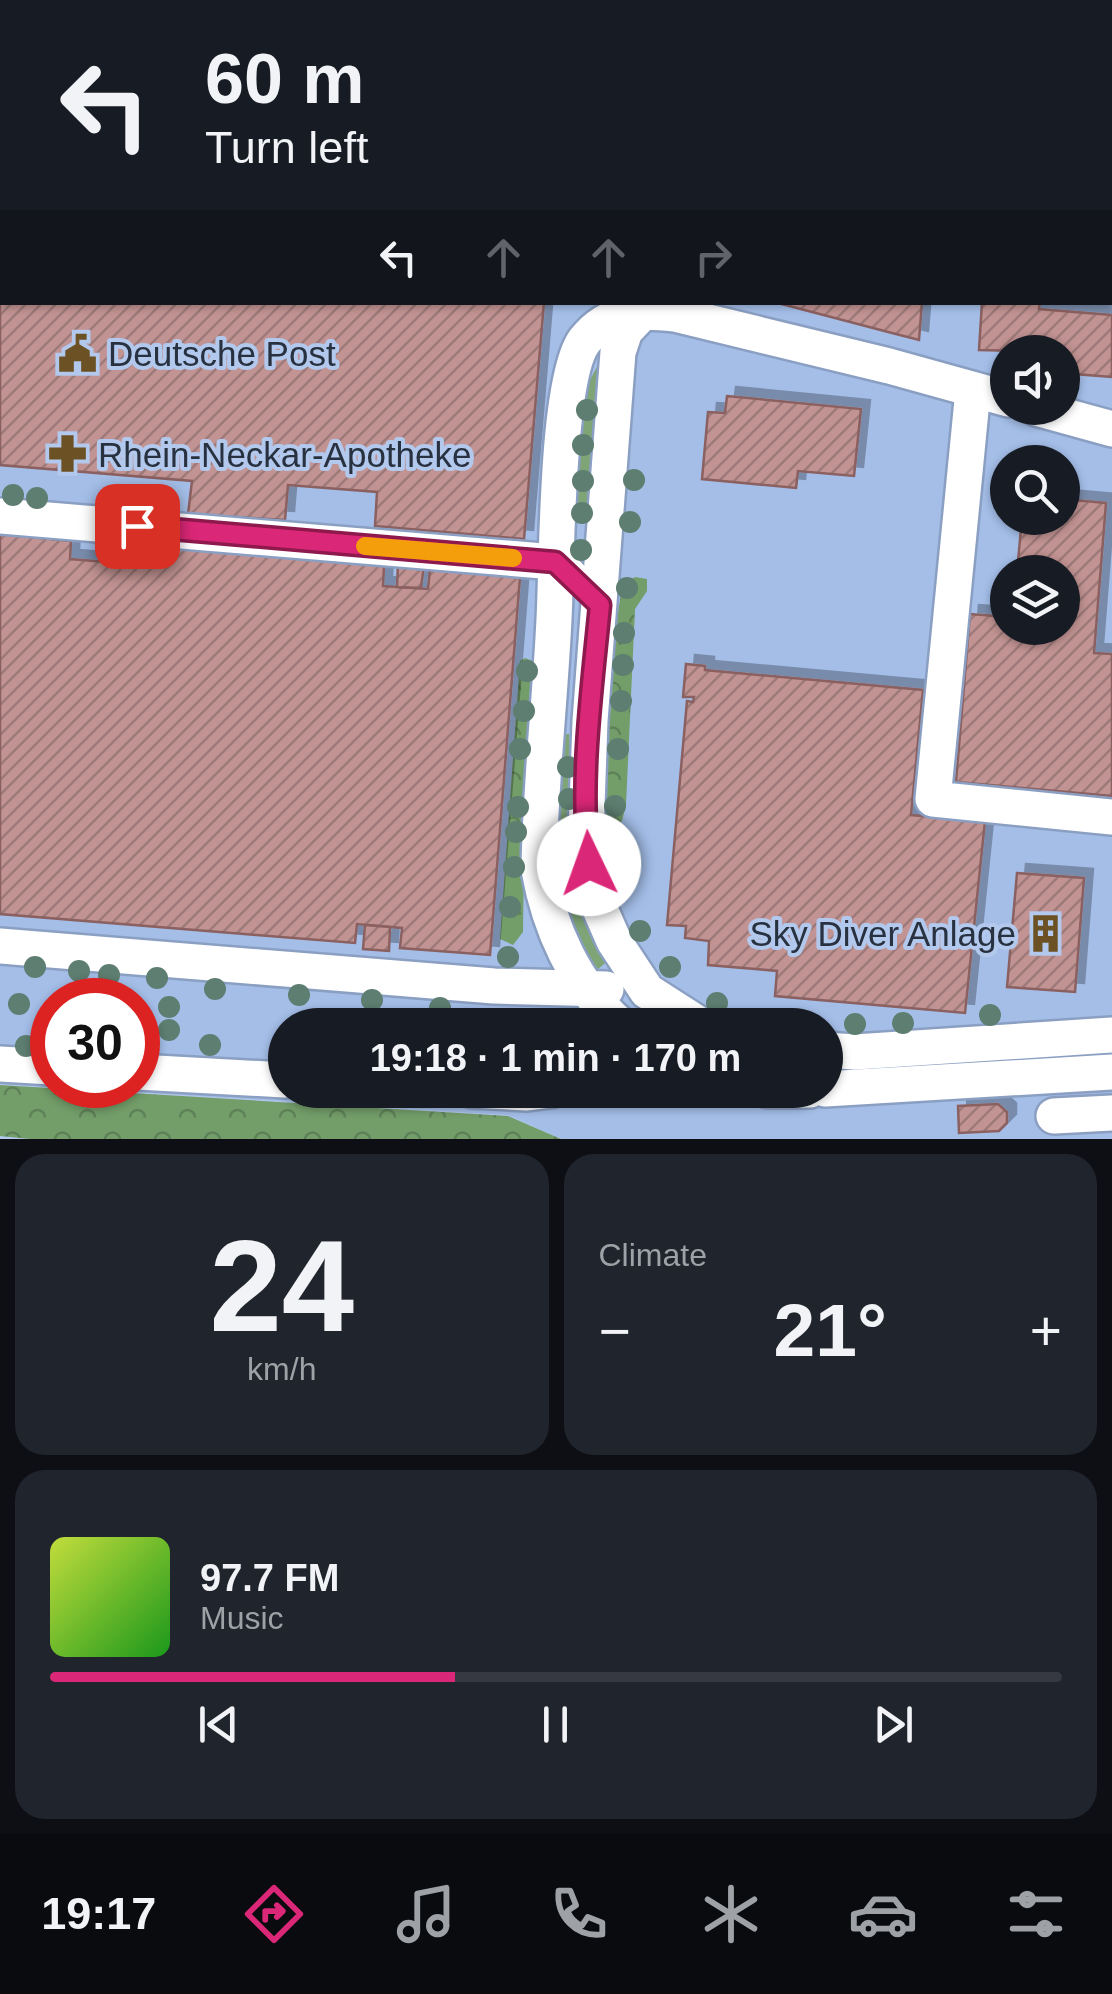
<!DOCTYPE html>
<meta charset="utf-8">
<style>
body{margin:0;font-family:Helvetica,sans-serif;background:#20242c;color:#f1f3f6;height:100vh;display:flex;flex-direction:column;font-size:38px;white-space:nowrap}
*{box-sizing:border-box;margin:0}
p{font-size:32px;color:#9ea1a6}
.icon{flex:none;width:55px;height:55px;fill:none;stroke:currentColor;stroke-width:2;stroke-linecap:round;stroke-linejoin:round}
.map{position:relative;height:1139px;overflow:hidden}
.sheet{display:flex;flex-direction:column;gap:15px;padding:15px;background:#0d0f14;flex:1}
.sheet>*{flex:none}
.top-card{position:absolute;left:0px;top:0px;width:1112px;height:305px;box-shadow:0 2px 8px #0004;background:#171b24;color:#f1f3f6;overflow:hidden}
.fabs{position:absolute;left:990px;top:335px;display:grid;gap:20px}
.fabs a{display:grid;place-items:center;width:90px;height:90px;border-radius:50%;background:#171b24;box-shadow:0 2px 8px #0004;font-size:50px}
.speed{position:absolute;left:30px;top:978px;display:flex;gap:20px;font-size:50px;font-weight:700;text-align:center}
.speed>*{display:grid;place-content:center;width:130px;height:130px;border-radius:50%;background:#171b24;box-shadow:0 2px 8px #0004;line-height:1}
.speed .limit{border:15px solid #d22;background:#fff;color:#111}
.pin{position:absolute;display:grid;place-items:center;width:85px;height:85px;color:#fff;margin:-42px;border-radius:20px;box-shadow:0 5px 15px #0006}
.me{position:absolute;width:110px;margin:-55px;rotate:357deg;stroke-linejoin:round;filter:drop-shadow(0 0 8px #0008)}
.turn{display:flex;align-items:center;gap:35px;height:210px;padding:0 40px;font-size:45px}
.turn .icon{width:130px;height:130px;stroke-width:2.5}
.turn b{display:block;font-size:70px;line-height:85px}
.lanes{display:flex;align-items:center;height:95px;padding:0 40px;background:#0003;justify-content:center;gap:50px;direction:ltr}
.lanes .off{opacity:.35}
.big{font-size:75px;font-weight:800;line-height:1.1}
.sheet .card{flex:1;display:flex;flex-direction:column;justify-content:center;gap:15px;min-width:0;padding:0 35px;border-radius:30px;background:#20242c}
.sheet .dial{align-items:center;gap:0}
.dial b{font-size:130px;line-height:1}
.song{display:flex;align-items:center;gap:30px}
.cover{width:120px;height:120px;border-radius:15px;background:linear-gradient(135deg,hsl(70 70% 55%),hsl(120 70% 35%))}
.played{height:10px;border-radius:5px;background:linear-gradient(90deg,#db2777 40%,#363941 40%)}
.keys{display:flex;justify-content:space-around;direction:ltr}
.heat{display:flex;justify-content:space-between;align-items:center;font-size:55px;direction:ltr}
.sheet .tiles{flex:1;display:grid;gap:15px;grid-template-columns:1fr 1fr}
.card:last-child{grid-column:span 2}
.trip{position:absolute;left:268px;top:1008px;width:575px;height:100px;border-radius:50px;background:#171b24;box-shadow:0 2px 8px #0004;font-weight:800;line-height:100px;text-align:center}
.dock{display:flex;height:160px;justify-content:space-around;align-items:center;background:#090b0e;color:#9ea1a6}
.dock .icon{width:70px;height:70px}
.dock .active{color:#db2777}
.dock b{font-size:45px;color:#f1f3f6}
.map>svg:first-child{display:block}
</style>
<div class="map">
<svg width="1112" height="1139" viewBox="0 0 1112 1139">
<defs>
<pattern id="forest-crowns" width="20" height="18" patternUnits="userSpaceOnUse" patternTransform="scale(2.5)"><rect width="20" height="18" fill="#739d69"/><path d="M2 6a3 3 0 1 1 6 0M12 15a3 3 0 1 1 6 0" fill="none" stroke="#5e8158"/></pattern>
<pattern id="building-hatch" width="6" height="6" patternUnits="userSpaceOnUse" patternTransform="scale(2.5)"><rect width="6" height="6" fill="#c19392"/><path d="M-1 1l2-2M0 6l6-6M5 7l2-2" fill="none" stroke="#9d7979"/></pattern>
<filter id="shadow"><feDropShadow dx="9" dy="-9" stdDeviation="0" flood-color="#0004"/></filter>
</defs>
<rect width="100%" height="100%" fill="#b2c8ec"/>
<!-- built -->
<path fill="#a4bee8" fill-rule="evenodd" d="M 0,0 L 1112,0 L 1112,1139 L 562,1139 L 508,1115 L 0,1084 ZM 2,2 L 1110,2 L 1110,302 L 2,302 ZM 1008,352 L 1062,352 L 1062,408 L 1008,408 ZM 1008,462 L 1062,462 L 1062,518 L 1008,518 ZM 1008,572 L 1062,572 L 1062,628 L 1008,628 ZM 52,1000 L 138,1000 L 138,1085 L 52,1085 ZM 285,1025 L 825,1025 L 825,1090 L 285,1090 Z"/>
<!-- green -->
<g fill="#7fa577">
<path d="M 598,365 L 604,365 L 590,522 L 568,519 L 578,402 Z"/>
<path d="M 564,734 L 569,734 L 577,881 L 610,959 L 597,970 L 576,942 L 557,883 L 555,843 Z"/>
</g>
<!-- forest -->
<g fill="url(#forest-crowns)">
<path d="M 635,577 L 647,579 L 647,591 L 635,609 L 626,805 L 622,821 L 616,827 L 606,823 C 608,743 607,662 623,584 Z"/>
<path d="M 525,658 L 538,663 L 524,857 L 523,932 L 513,945 L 500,939 L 520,661 Z"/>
<path d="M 0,1085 L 508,1116 L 561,1139 L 30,1139 L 0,1136 Z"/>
</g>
<!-- building -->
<g fill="url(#building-hatch)" stroke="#8b6060" stroke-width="2.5" filter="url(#shadow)">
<path d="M 0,0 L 397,0 L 2,4 Z"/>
<path d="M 692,0 L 947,0 L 692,2 Z"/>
<path d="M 972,0 L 1040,0 L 972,2 Z"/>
<path d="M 0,54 L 2,302 L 544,302 L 524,539 L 375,526 L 377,492 L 288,485 L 285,520 L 188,514 L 192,481 L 0,465 Z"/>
<path d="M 774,302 L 922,302 L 919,340 L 892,333 Z"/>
<path d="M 982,302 L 1040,302 L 1039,309 L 1112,315 L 1112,377 L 1062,373 L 1062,352 L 979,350 Z"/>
<path d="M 727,396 L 861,409 L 854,476 L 798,471 L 796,488 L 702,479 L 708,412 L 725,413 Z"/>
<path d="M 1062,499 L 1106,503 L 1094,653 L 1112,654 L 1112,796 L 956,782 L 970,614 L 1008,617 L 1008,628 L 1062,628 L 1062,572 L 1017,572 L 1022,518 L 1062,518 Z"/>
<path d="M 0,534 L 71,541 L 70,559 L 132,564 L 161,566 L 162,547 L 384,566 L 383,586 L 428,589 L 430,569 L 520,577 L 490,955 L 400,948 L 402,928 L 390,927 L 357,924 L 355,943 L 0,914 Z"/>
<path d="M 133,545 L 162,547 L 161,566 L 132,564 Z"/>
<path d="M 398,563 L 424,565 L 421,588 L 397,587 Z"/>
<path d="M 686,664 L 705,666 L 705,670 L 923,690 L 911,815 L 985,821 L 965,1013 L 775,996 L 777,971 L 708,965 L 709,941 L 685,938 L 686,926 L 667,925 L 687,701 L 693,702 L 694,697 L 683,697 Z"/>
<path d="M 1017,873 L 1084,878 L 1075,992 L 1007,987 Z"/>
<path d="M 365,925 L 390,927 L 389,951 L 363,949 Z"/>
<path d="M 998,1104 L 1007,1112 L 1007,1123 L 999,1131 L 959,1133 L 958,1106 Z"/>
</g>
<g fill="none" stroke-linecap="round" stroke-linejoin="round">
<defs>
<g id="minor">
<path d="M 1110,142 L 1112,143"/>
<path d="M 644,311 L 625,331 L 618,352 L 590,721 L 586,835 L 593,893 L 614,941 L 647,991 L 700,1025"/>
<path d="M 973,390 L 933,799 L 1112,817"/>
<path d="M 1036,408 L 1112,429"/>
<path d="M 0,516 L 555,562 L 570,576"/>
<path d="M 0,946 L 494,986 L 606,989"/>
<path d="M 620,1025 C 575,986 549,927 539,870 C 540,786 550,703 554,619 C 557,565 556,376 585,340 C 609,310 639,310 675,314 L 889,366 L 1008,399"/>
<path d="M 825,1050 L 855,1052 L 1112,1035"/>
<path d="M 0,1064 L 52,1067"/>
<path d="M 138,1072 L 285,1080"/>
<path d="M 825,1089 L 1112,1072"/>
<path d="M 472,1090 L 527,1093 L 551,1090"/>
<path d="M 768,1090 L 810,1090"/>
<path d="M 1054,1116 L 1112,1113"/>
</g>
</defs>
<!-- minor casing -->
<use href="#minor" stroke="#8a9fc2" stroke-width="40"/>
<!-- minor -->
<use href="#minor" stroke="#fff" stroke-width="35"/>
</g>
<!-- trees -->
<g fill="#5d7e70">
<circle cx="587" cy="410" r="11"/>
<circle cx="583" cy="445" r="11"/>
<circle cx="634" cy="480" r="11"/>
<circle cx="583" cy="481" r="11"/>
<circle cx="13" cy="495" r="11"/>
<circle cx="37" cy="498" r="11"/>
<circle cx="582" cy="513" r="11"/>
<circle cx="630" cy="522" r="11"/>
<circle cx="581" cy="550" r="11"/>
<circle cx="627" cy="588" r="11"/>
<circle cx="624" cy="633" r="11"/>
<circle cx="623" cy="665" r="11"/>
<circle cx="527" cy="671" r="11"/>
<circle cx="621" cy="701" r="11"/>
<circle cx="524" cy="711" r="11"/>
<circle cx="520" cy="749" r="11"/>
<circle cx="618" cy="749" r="11"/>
<circle cx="568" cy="767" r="11"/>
<circle cx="569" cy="799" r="11"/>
<circle cx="615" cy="806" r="11"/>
<circle cx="518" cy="807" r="11"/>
<circle cx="516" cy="832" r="11"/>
<circle cx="566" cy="834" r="11"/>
<circle cx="567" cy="863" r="11"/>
<circle cx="514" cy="867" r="11"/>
<circle cx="614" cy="870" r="11"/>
<circle cx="571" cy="887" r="11"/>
<circle cx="510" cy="907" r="11"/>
<circle cx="640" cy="931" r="11"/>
<circle cx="508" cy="957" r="11"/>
<circle cx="35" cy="967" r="11"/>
<circle cx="670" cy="967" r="11"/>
<circle cx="79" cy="971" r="11"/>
<circle cx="109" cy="975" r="11"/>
<circle cx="157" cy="978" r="11"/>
<circle cx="215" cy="989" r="11"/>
<circle cx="299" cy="995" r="11"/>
<circle cx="372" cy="1000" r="11"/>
<circle cx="717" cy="1003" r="11"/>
<circle cx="19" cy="1004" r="11"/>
<circle cx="169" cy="1007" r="11"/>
<circle cx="440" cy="1008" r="11"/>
<circle cx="990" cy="1015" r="11"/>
<circle cx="903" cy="1023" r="11"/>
<circle cx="855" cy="1024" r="11"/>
<circle cx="169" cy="1030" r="11"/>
<circle cx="210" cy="1045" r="11"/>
<circle cx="26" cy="1046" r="11"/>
</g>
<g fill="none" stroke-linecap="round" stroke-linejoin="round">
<defs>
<path id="route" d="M 137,526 L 555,562 L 600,605 C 592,689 579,779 589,864"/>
</defs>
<!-- route casing -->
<use href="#route" stroke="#8e194d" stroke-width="25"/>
<!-- route -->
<use href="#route" stroke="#db2777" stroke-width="18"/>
<!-- slow -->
<path stroke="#f59e0b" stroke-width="18" d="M 365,546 L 513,558"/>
</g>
<!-- icons -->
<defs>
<symbol id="civic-bare" viewBox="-9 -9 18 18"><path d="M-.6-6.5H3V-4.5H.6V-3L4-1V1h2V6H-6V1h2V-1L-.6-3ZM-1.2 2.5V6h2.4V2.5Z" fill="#6b5123" stroke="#b2c8ec" stroke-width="2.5" paint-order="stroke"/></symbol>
<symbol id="pharmacy-bare" viewBox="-9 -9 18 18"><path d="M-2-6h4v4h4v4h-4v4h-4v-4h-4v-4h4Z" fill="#6b5123" stroke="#b2c8ec" stroke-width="2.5" paint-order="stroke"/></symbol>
<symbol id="building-bare" viewBox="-9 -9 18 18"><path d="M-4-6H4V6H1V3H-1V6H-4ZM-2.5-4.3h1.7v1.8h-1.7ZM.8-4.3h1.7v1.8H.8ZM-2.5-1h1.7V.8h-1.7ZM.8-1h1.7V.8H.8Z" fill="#6b5123" stroke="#b2c8ec" stroke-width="2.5" paint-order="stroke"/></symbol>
</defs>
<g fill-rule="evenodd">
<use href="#civic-bare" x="50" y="326" width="55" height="55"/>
<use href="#pharmacy-bare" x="40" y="426" width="55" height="55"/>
<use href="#building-bare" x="1018" y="906" width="55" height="55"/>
</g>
<g text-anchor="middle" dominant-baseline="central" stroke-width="8" stroke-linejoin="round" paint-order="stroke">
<!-- poi labels -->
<g font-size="35" fill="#28313f" stroke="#b2c8ec" text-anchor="start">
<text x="108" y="353">Deutsche Post</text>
<text x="98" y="454">Rhein-Neckar-Apotheke</text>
<text x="1016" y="933" text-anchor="end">Sky Diver Anlage</text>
</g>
</g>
</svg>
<div class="fabs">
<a><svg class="icon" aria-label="sound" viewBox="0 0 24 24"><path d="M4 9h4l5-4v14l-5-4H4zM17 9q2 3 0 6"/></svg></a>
<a><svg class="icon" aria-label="search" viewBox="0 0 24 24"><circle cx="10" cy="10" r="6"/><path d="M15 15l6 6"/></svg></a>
<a><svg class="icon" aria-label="layers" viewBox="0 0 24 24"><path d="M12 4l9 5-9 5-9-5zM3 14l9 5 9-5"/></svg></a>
</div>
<div class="speed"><div class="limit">30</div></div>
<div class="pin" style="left:137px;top:526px;background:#d93025"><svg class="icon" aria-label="arrive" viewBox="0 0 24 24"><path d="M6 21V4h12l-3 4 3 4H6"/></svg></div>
<svg class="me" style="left:589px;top:864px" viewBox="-20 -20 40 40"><circle r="19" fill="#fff"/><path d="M0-13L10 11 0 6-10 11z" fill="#db2777"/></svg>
<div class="trip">19:18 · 1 min · 170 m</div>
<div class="top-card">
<div class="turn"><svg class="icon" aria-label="left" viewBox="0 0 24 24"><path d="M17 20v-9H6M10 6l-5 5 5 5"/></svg><div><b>60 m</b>Turn left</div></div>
<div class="lanes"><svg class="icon" aria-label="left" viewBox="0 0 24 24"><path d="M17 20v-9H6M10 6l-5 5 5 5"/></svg><svg class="icon off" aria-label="ahead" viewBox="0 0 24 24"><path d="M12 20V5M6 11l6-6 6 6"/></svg><svg class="icon off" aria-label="ahead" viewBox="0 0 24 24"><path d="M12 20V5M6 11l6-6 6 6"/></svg><svg class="icon off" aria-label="right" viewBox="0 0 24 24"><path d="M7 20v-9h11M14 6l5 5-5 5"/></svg></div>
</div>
</div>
<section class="sheet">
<div class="tiles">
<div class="card dial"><b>24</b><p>km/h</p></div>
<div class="card"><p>Climate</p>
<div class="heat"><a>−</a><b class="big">21°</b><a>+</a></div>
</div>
<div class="card">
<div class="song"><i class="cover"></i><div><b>97.7 FM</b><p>Music</p></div></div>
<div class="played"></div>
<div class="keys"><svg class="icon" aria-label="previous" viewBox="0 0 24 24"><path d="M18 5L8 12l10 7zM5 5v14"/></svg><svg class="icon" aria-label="pause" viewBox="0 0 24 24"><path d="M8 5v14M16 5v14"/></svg><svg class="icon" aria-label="next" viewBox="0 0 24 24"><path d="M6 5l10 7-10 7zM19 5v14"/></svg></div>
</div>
</div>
</section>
<nav class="dock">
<b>19:17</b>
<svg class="icon active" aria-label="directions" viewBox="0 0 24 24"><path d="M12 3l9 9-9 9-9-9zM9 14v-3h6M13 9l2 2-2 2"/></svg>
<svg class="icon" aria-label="music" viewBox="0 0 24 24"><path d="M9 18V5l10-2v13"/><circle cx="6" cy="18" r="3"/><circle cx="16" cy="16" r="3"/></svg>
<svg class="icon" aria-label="phone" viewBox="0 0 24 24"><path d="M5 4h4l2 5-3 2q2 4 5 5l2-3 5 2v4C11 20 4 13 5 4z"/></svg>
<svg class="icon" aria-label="climate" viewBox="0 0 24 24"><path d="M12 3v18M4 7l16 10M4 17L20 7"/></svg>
<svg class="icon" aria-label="car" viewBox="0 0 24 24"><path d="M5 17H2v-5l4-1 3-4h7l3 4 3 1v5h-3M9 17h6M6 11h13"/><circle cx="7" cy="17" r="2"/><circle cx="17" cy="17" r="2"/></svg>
<svg class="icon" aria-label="filters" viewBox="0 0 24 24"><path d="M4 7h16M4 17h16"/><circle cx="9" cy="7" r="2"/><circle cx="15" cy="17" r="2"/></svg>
</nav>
